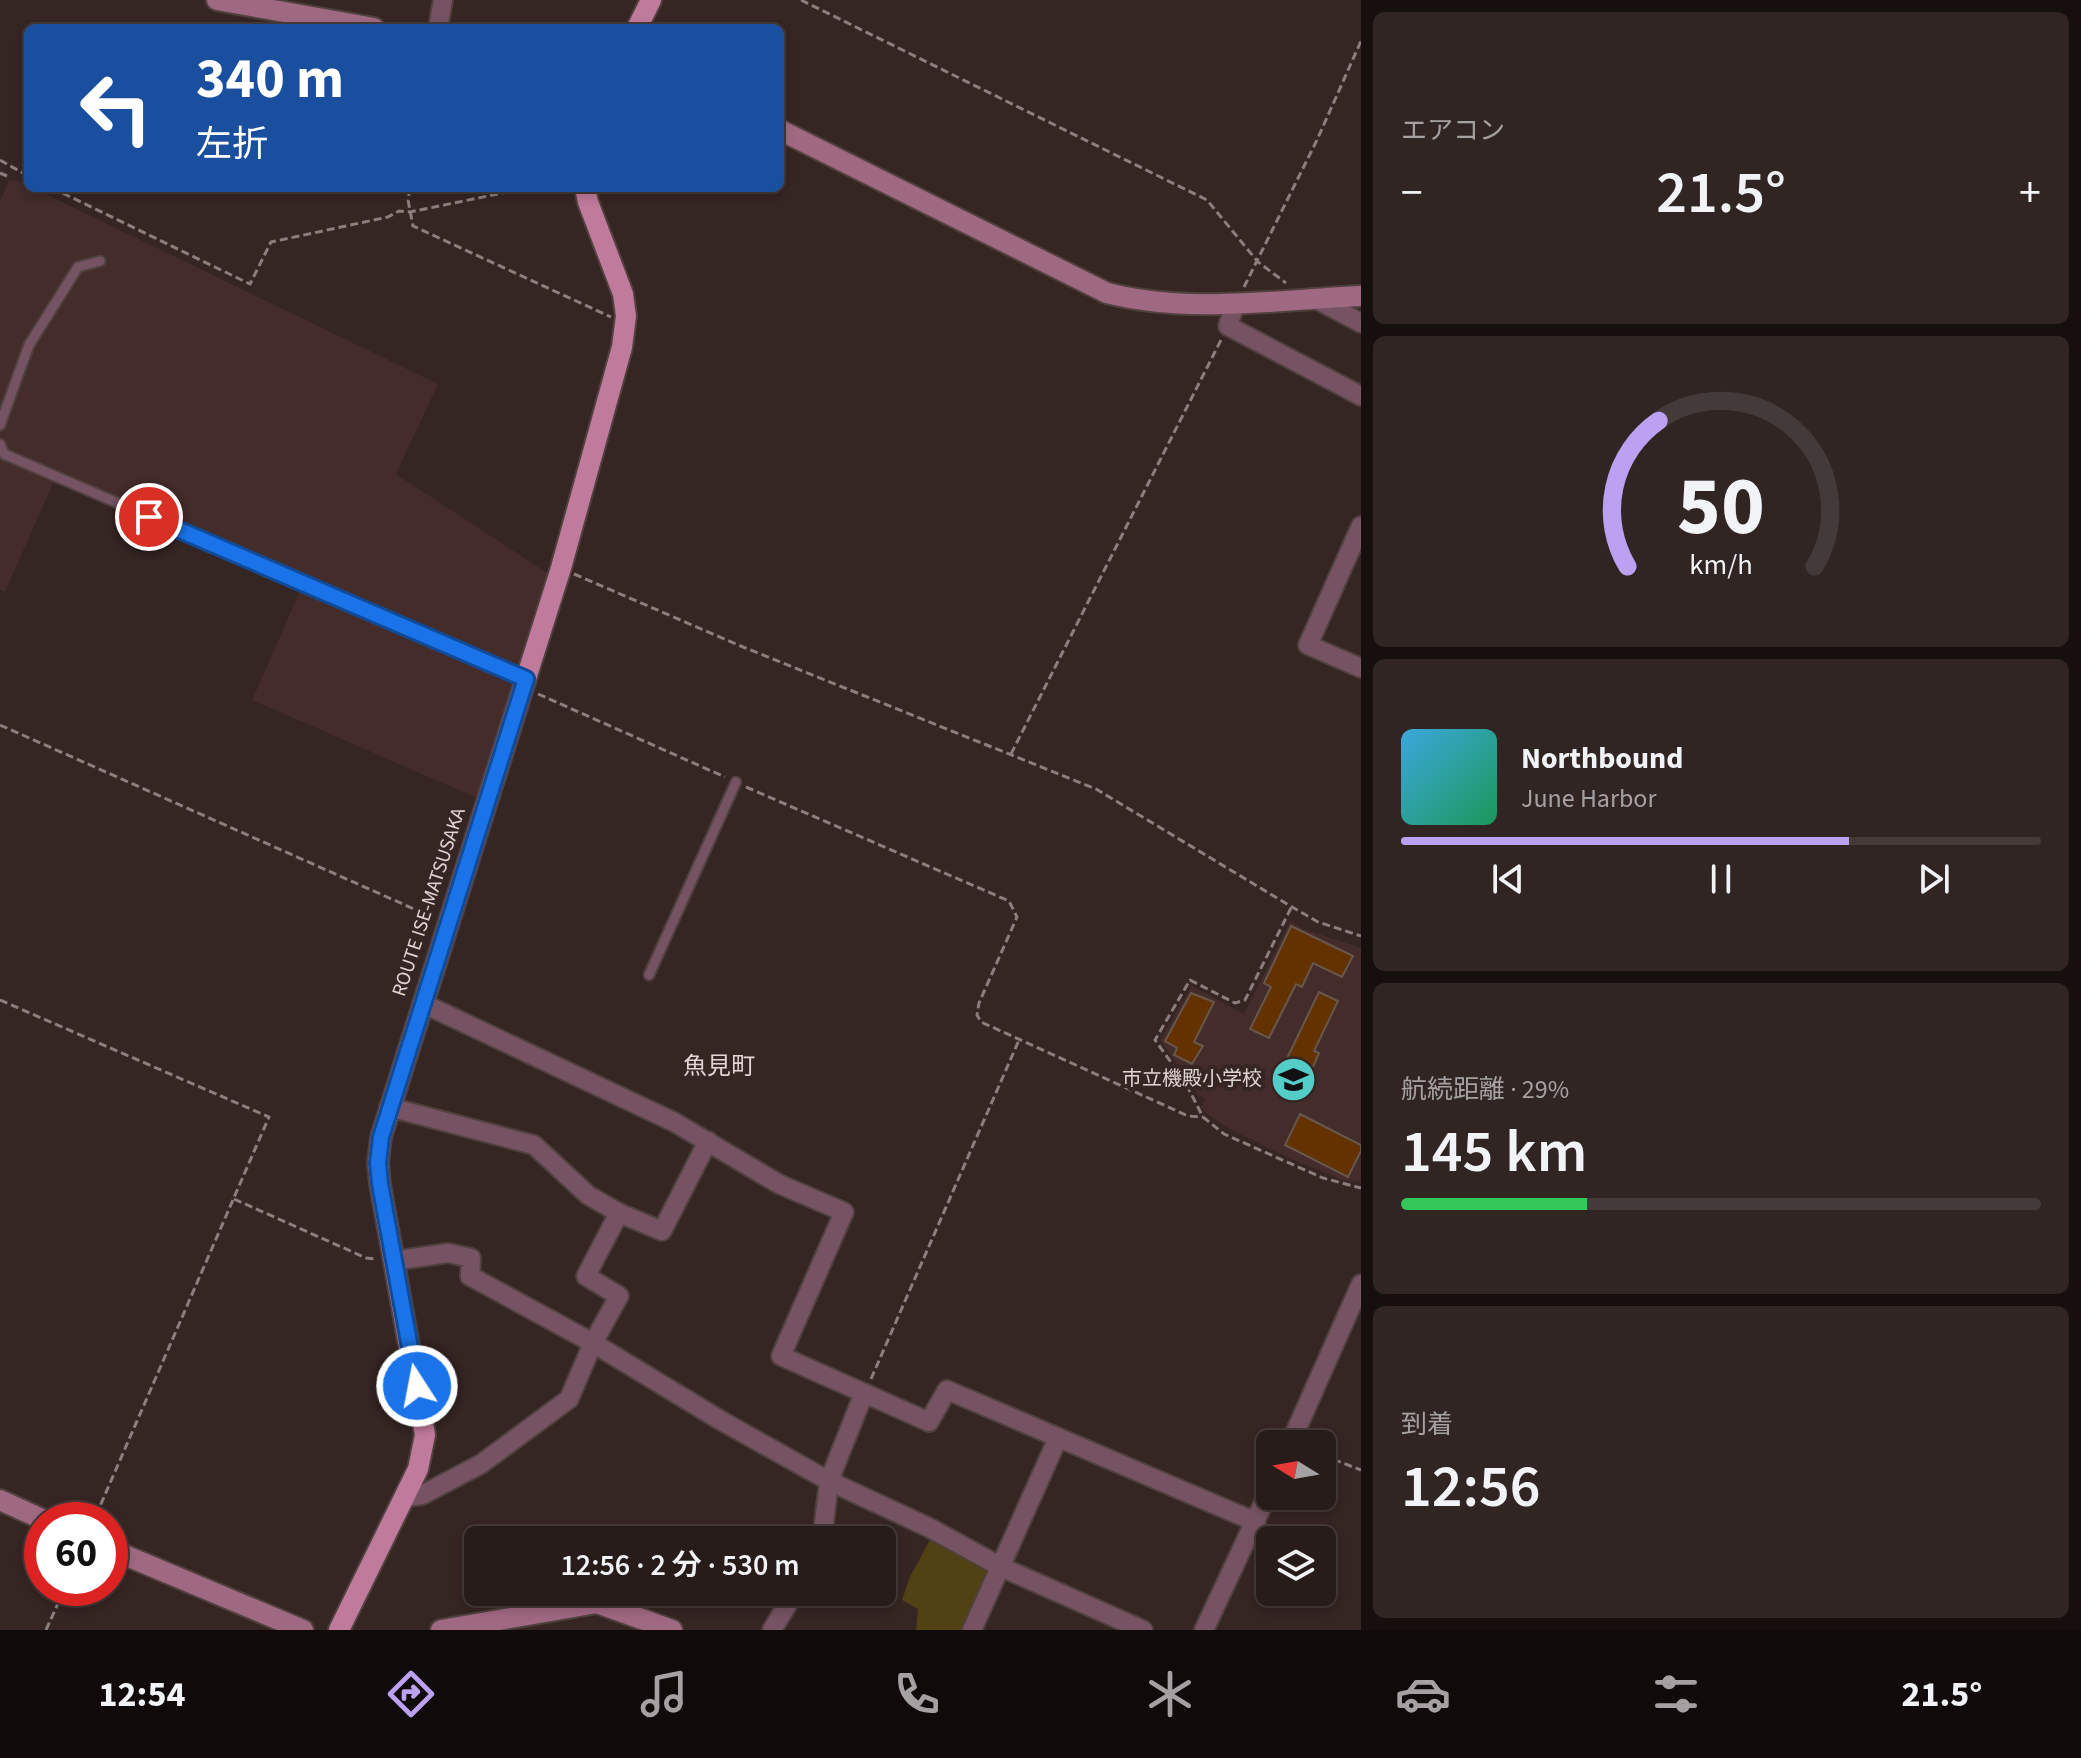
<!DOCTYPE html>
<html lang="ja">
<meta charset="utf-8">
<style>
body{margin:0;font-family:"Source Sans 3","Noto Sans JP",sans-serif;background:#302523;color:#f1f3f6;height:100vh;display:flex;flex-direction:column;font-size:30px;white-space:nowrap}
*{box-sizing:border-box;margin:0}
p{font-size:26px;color:#a5a1a2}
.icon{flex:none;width:44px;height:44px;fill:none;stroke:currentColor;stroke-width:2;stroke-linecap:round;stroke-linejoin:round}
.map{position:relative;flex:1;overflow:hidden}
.drawer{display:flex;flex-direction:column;gap:12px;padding:12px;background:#160f0e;width:720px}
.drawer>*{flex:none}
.guide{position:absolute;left:24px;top:24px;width:760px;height:168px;border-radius:12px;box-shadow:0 4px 12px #0003,0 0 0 2px #443a39;background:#1a4fa0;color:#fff;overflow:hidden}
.needle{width:52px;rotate:281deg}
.controls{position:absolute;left:1256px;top:1430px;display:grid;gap:16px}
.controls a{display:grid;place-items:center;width:80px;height:80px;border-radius:12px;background:#281c1a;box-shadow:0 4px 12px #0003,0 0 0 2px #443a39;font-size:40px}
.speed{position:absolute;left:24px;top:1502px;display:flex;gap:16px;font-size:40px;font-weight:700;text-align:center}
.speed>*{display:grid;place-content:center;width:104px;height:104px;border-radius:50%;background:#281c1a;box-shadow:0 4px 12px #0003,0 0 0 2px #443a39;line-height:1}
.speed .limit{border:12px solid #d22;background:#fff;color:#111}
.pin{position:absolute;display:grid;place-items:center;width:68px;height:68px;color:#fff;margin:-34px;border:4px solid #fff;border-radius:50%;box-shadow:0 2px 8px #0007}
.me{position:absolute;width:88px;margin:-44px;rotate:349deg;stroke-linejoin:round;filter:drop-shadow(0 0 6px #0008)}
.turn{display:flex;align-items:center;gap:28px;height:168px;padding:0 40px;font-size:36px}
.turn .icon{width:104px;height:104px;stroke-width:2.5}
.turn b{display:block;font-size:56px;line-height:68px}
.big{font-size:60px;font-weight:600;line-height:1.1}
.drawer .widget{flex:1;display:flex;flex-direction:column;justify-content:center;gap:12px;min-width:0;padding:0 28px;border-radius:12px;background:#302523}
.drawer .dial{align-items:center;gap:0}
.dial svg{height:208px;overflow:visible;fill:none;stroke:#443a39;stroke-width:7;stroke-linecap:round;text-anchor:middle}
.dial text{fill:#f1f3f6;stroke:none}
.song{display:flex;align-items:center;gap:24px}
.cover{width:96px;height:96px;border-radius:12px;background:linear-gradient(135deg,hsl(200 70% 55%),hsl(150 70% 35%))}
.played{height:8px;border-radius:4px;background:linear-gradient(90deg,#bca0f2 70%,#443a39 70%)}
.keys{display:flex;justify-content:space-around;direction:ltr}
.heat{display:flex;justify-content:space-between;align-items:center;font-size:44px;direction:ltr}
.charge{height:12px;border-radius:6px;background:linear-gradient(90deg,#34c759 29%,#443a39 0)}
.trip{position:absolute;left:464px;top:1526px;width:432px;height:80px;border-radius:12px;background:#281c1a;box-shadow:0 4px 12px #0003,0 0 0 2px #443a39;font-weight:600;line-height:80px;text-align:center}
.tabs{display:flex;height:128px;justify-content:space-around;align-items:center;background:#100b0a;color:#a5a1a2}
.tabs .icon{width:56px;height:56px}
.tabs .on{color:#bca0f2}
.tabs b{font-size:36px;color:#f1f3f6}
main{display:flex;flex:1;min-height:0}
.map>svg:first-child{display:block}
</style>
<main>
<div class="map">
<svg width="1361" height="1630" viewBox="0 0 1361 1630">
<rect width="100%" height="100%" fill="#352523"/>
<!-- built -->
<g fill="#432c2a">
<path d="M 16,180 L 28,185 L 28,188 L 33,188 L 438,384 L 396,474 L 549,574 L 477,798 L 252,700 L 301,589 L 54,481 L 5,592 L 0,590 L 0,201 L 9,181 Z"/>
<path d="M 1290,921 L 1304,929 L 1361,948 L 1361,1182 L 1342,1180 L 1291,1159 L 1233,1131 L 1207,1114 L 1201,1107 L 1205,1099 L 1198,1095 L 1160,1040 L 1192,986 L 1244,1014 Z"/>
</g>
<!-- green -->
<path fill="#514213" d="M 933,1534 L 991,1567 L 967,1630 L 916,1630 L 918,1609 L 902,1600 L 910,1577 Z"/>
<!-- building -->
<g fill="#643200" stroke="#66584d" stroke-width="2">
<path d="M 1291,926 L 1353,956 L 1342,977 L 1313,963 L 1302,987 L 1296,984 L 1269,1038 L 1250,1029 L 1271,987 L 1264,983 Z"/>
<path d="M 1319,992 L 1338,1001 L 1314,1051 L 1319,1053 L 1313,1067 L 1309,1065 L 1298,1087 L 1278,1077 Z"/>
<path d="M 1191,993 L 1214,1002 L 1194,1042 L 1203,1046 L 1192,1064 L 1174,1055 L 1177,1048 L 1165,1041 Z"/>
<path d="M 1300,1114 L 1361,1145 L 1361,1151 L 1348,1177 L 1285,1145 Z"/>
</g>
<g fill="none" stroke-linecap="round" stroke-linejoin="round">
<defs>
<g id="lane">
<path d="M 0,425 L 29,345 L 78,267 L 100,261"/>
<path d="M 0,444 L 4,454 L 526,679"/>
<path d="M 649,975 L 736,782"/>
</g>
<g id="street">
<path d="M 438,28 L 443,0"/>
<path d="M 1314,298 L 1361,323"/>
<path d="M 1235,304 L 1228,326 L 1361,396"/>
<path d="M 1361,526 L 1308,645 L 1361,668"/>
<path d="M 422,1003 L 674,1122 L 779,1184 L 844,1212 L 781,1356 L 929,1422 L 947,1390 L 1256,1522"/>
<path d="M 389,1107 L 534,1145 L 588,1195 L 619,1213 L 586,1276 L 619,1296 L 593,1343 L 569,1399 L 481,1464 L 422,1495 L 406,1497"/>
<path d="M 619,1213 L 662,1231 L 708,1141"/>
<path d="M 393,1261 L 448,1253 L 471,1258 L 470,1276 L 593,1343 L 720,1420 L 829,1481 L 930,1528 L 1001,1567 L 1143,1630"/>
<path d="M 1290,1444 L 1361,1284"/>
<path d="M 822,1540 L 829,1481 L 864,1393"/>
<path d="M 772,1630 L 795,1592"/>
<path d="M 972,1630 L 1058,1438"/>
<path d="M 1204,1630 L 1270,1489"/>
</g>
<g id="secondary">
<path d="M 217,0 L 374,28"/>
<path d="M 780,130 L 1107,293 C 1190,314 1276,300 1361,296"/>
<path d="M 0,1500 L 44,1520"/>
<path d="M 110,1549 L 303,1630"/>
<path d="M 441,1630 L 597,1603 L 672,1630"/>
</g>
<g id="primary">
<path d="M 637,28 L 651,0"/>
<path d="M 339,1630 L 418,1469 L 425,1435 L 380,1184 L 378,1163 L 381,1137 L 561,568 L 622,347 L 626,316 L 623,294 L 588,202 L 585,188"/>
</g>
</defs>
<!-- lane casing -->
<use href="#lane" stroke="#50413f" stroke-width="13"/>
<!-- street casing -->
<use href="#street" stroke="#50413f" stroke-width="22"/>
<!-- secondary casing -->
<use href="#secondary" stroke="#50413f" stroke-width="24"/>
<!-- primary casing -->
<use href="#primary" stroke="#50413f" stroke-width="24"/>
<!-- path -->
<g stroke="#8c7e7d" stroke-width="3" stroke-dasharray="8 4" stroke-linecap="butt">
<path d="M 801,0 L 1207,200 L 1258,262 L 1286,283"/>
<path d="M 0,160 L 28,176"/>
<path d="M 0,173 L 7,176"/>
<path d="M 52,188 L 250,284 L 271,242 L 388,217 L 399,211 L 410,212 L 527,188"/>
<path d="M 410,188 L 408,200 L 413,226 L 611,317"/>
<path d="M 1244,287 L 1317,140 L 1361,41"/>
<path d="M 574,574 L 743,647 L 1096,789 L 1292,907 L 1318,922 L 1361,936"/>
<path d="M 538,694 L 725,777"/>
<path d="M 0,725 L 432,917"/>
<path d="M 1011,754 L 1221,340"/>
<path d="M 746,787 L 1009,901 L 1017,917 L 979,1003 L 977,1015 L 981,1022 L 1188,1116 L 1203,1117"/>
<path d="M 1291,908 L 1245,1000 L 1235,1003 L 1190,980 L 1155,1040 L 1185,1082 L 1203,1117 L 1224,1134 L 1323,1178 L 1361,1188"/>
<path d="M 0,1000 L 269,1117 L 94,1520"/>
<path d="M 234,1199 L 366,1258 L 377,1259"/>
<path d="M 871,1379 L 1019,1040"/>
<path d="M 1322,1455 L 1361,1470"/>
<path d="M 46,1630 L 65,1588"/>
</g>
<!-- lane -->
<use href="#lane" stroke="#765362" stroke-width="9"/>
<!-- street -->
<use href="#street" stroke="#765362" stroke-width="18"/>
<!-- secondary -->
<use href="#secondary" stroke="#a06982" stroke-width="20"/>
<!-- primary -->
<use href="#primary" stroke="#c07a9b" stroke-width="20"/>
</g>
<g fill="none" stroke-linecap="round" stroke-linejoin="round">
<defs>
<path id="route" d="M 149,517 L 526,679 L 381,1137 L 378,1163 L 380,1184 L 417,1386"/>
</defs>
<!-- route casing -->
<use href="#route" stroke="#114b97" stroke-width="20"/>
<!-- route -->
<use href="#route" stroke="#1a73e8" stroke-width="14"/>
</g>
<!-- icons -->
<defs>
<symbol id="school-disc" viewBox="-11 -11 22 22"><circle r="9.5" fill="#54cdc8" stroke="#352523"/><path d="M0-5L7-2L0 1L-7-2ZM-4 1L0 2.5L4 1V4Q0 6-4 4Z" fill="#111"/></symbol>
</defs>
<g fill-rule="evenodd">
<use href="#school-disc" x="1268" y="1054" width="51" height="51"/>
</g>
<g text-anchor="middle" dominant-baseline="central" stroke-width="8" stroke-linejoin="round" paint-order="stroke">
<!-- street labels -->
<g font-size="20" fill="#e0d5d4" stroke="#352523">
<text transform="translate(429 902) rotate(-72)">ROUTE ISE-MATSUSAKA</text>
</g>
<!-- poi labels -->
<g font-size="20" fill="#e0d5d4" stroke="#352523" text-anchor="end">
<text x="1262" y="1079">市立機殿小学校</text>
</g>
<!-- quarter labels -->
<g font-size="24" fill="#e0d5d4" stroke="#352523">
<text x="719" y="1066">魚見町</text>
</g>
</g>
</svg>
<div class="controls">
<a><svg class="needle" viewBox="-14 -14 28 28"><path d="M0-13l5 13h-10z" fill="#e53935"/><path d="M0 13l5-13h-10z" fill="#a5a1a2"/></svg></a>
<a><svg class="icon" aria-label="layers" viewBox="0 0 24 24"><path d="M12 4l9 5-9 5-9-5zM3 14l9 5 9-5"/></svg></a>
</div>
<div class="speed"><div class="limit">60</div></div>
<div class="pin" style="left:149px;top:517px;background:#d93025"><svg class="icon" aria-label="arrive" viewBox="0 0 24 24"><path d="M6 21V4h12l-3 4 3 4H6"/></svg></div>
<svg class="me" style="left:417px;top:1386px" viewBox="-20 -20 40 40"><circle r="17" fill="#1a73e8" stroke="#fff" stroke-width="3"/><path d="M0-11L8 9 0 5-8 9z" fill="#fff"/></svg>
<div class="trip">12:56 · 2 分 · 530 m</div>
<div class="guide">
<div class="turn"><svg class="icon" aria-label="left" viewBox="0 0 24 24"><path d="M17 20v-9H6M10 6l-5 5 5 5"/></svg><div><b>340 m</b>左折</div></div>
</div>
</div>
<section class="drawer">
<div class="widget"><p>エアコン</p>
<div class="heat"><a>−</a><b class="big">21.5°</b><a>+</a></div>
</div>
<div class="widget dial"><svg viewBox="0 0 100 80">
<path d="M14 69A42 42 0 1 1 86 69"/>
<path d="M14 69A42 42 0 0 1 26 13" stroke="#bca0f2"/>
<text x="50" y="56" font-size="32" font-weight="700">50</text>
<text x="50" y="72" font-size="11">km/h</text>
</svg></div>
<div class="widget">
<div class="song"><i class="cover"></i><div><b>Northbound</b><p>June Harbor</p></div></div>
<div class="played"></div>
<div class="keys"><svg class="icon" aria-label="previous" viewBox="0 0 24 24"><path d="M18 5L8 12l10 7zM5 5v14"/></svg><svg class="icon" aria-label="pause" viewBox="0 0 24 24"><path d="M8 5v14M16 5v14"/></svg><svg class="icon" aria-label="next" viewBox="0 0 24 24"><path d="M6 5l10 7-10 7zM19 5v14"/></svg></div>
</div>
<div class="widget"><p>航続距離 · 29%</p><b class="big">145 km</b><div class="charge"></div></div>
<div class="widget"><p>到着</p><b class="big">12:56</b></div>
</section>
</main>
<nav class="tabs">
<b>12:54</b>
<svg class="icon on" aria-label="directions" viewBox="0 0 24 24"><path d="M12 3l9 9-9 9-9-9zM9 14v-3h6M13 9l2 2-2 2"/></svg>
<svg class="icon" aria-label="music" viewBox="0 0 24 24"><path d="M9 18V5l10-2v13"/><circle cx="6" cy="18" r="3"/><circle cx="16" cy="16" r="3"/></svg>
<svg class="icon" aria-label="phone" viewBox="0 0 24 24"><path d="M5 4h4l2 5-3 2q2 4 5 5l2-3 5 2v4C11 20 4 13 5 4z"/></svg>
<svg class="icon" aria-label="climate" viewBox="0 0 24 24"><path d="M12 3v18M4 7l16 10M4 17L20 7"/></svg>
<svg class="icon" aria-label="car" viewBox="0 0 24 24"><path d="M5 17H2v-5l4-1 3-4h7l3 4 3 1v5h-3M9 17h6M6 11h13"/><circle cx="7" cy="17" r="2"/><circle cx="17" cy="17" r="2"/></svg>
<svg class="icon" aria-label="filters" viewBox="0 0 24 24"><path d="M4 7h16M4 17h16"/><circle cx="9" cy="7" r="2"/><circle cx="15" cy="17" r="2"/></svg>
<b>21.5°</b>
</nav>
